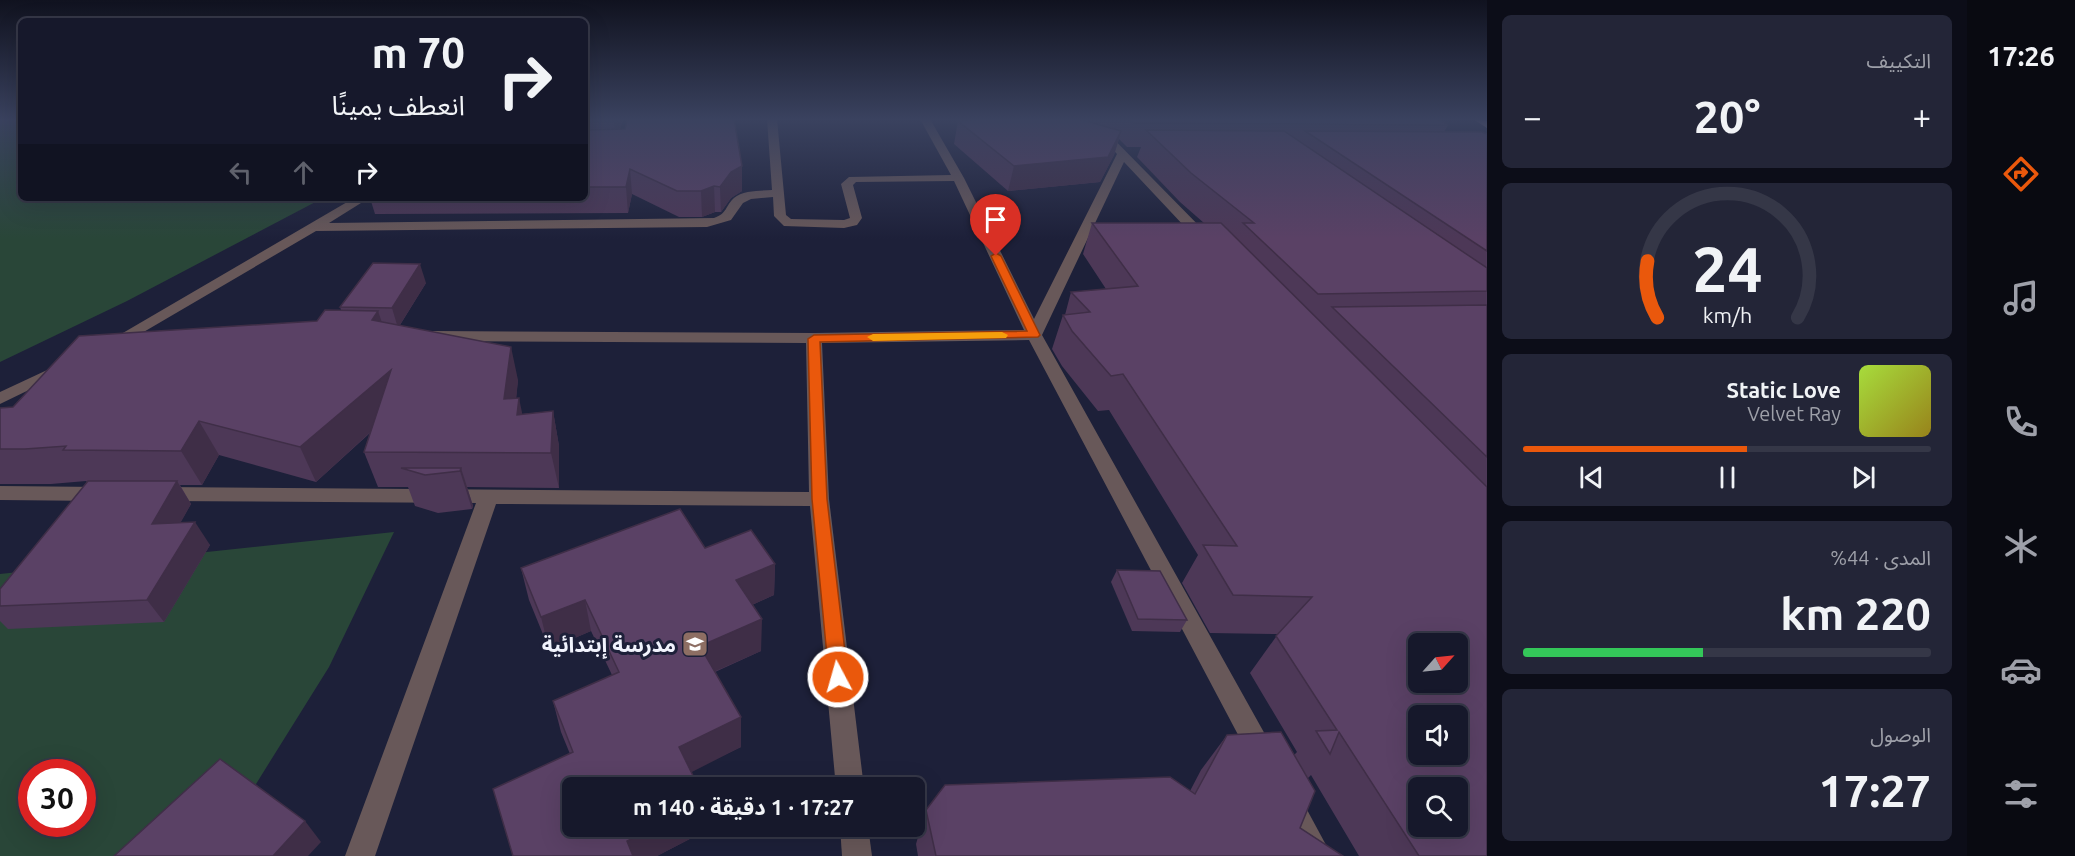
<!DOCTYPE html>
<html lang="ar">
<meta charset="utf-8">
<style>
body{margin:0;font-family:Ubuntu,"Noto Sans Arabic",sans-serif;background:#232537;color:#f1f3f6;direction:rtl;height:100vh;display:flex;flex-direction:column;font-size:22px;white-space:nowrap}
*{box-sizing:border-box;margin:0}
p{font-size:20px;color:#9ea0a9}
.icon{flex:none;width:33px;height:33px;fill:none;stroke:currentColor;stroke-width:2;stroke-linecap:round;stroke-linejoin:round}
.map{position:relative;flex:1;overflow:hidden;direction:ltr}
.details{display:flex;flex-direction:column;gap:15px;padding:15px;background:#0c0d18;width:480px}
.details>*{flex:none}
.guide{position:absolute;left:18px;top:18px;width:570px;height:183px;border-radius:9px;box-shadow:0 6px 24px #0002,0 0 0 2px #353747;direction:rtl;background:#16182b;color:#f1f3f6;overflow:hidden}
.needle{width:39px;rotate:63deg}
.tools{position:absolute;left:1408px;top:633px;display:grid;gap:12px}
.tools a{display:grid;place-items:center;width:60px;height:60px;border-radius:9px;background:#16182b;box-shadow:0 6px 24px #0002,0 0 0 2px #353747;font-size:30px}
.speed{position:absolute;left:18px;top:759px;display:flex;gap:12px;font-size:30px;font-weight:700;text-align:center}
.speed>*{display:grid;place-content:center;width:78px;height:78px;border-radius:50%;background:#16182b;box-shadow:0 6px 24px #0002,0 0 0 2px #353747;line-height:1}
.speed .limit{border:9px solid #d22;background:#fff;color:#111}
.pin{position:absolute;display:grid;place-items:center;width:51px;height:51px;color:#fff;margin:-62px -26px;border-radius:50% 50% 50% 0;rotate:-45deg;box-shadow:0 0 6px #0007}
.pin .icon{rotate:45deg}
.me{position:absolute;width:66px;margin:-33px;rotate:354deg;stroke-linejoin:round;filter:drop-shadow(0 0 4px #0008)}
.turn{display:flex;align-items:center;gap:21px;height:126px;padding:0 24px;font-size:27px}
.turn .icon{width:78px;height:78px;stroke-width:2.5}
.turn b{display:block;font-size:42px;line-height:51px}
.lanes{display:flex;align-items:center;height:57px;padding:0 24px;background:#0003;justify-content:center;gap:30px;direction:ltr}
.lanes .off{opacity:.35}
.big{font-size:45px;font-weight:700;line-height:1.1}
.details .widget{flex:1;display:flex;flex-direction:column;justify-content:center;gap:9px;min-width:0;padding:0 21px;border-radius:9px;background:#232537}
.details .dial{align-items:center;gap:0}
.dial svg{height:156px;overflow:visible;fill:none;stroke:#353747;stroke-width:7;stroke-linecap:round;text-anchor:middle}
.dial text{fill:#f1f3f6;stroke:none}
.song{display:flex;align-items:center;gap:18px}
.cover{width:72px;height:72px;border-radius:9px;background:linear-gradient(135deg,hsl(80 70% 55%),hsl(50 70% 35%))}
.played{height:6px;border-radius:3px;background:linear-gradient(90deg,#ea580c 55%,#353747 55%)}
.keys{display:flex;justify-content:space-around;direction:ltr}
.heat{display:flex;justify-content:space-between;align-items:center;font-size:33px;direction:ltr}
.charge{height:9px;border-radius:4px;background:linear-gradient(90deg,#34c759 44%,#353747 0)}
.trip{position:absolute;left:562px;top:777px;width:363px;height:60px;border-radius:9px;background:#16182b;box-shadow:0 6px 24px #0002,0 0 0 2px #353747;font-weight:700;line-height:60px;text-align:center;direction:rtl}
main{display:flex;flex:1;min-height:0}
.tab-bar{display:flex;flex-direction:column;width:108px;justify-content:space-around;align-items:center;background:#090a11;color:#9ea0a9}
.tab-bar .icon{width:42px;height:42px}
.tab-bar .active{color:#ea580c}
.tab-bar b{font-size:27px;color:#f1f3f6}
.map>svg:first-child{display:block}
</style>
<main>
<nav class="tab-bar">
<b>17:26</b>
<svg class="icon active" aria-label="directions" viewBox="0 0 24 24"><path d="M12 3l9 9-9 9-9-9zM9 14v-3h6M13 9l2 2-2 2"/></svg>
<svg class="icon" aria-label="music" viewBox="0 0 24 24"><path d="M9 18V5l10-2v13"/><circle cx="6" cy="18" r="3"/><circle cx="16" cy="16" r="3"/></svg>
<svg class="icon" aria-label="phone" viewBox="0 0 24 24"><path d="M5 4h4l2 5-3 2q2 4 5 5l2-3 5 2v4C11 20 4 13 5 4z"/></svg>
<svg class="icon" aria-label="climate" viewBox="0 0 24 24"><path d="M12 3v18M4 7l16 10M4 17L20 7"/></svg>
<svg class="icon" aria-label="car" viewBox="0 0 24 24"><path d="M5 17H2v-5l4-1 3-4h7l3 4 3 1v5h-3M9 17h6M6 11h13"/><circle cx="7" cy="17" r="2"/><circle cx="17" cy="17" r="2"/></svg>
<svg class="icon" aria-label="filters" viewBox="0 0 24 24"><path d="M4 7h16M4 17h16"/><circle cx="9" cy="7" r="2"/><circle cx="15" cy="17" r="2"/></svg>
</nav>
<section class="details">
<div class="widget"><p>التكييف</p>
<div class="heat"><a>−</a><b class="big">20°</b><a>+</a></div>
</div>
<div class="widget dial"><svg viewBox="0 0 100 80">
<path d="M14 69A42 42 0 1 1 86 69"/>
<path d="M14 69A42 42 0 0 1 9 40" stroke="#ea580c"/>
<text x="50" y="56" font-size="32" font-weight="700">24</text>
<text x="50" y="72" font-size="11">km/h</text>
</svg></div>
<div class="widget">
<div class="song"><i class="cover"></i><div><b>Static Love</b><p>Velvet Ray</p></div></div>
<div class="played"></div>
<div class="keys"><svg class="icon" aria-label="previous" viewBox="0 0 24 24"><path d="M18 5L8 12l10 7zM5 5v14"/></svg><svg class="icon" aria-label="pause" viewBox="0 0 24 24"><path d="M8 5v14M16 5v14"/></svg><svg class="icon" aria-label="next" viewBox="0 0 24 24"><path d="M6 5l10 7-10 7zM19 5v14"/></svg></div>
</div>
<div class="widget"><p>المدى · 44%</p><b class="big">220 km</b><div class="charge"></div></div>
<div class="widget"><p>الوصول</p><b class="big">17:27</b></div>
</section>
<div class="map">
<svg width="1487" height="856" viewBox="0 0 1487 856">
<rect width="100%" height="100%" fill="#1d2039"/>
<!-- green -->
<g fill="#294638" fill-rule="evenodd">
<path d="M 0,119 L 21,119 L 21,198 L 323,198 L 127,301 L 0,362 Z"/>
<path d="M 394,532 L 329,667 L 211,856 L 0,856 L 0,574 ZM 32,772 L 82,772 L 82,824 L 32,824 Z"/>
</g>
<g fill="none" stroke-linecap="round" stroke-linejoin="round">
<!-- street -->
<g fill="#685859" fill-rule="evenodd">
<path d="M 767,119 L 777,119 L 786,215 L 791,219 L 844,220 L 850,218 L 841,184 L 849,177 L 951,175 L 920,119 L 930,119 L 964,178 L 1034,319 L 1117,154 L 1084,119 L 1094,119 L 1210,237 L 1211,240 L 1210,243 L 1200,243 L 1124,162 L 1042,335 L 1271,745 L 1275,754 L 1271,763 L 1262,767 L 1253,763 L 1029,340 L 822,343 L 829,499 L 864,788 L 836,788 L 810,506 L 496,504 L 375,856 L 345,856 L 476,503 L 161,501 L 154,499 L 151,494 L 154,489 L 161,487 L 809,492 L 806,343 L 432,341 L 424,336 L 432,331 L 814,333 L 1024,330 L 954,181 L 856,182 L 853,185 L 862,218 L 857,225 L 844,228 L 784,226 L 774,216 L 773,197 L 751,199 L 743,203 L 731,220 L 707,227 L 316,231 L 118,347 L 106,347 L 104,344 L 354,198 L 369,198 L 329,223 L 714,218 C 728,213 725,206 734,198 C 743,190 761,191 772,190 Z"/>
<path d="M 60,364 L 66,366 L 68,369 L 66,372 L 0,404 L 0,392 Z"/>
<path d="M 0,486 L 101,487 L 108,489 L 111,494 L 108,499 L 101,501 L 0,500 Z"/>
<path d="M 1289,791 L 1299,795 L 1332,856 L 1301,856 L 1275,805 L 1279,795 Z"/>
<path d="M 840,826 L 868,826 L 872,856 L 842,856 Z"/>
</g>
<!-- primary -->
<path fill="#ad8c8f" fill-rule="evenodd" d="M 1473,119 L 1487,121 L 1487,128 Z"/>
</g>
<!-- wall -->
<g fill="#4d3857">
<path d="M 585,119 L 623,119 L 620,129 L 742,191 L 731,198 L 721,212 L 715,212 L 702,217 L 679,217 L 632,194 L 628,213 L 375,214 L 370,198 L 585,198 Z"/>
<path d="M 982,119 L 1437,119 L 1448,125 L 1444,132 L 1487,134 L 1487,856 L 1359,856 L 1311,775 L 1308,778 L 1300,828 L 1343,856 L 918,856 L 916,844 L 926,810 L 1190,791 L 1201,770 L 1227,735 L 1294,755 L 1297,752 L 1250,673 L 1278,634 L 1210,633 L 1182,583 L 1198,555 L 1109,410 L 1098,411 L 1062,366 L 1052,349 L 1063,315 L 1065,315 L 1071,292 L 1106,289 L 1083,254 L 1092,223 L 1204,223 L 1180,202 L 1137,157 L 1141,147 L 1127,147 L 1119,139 L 1114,155 L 1100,182 L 1008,191 L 954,144 L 958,121 Z"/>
<path d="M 426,283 L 400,325 L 518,380 L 516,398 L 522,414 L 553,411 L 559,446 L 559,488 L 467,487 L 473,506 L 472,509 L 438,513 L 415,506 L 408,487 L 378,487 L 364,452 L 370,433 L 316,482 L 219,455 L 202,485 L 180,485 L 191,504 L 180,523 L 210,545 L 164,622 L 8,629 L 0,621 L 0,589 L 87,482 L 86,481 L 51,484 L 0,484 L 0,408 L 13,407 L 317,321 L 341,310 L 340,307 Z"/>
<path d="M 705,548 L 775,564 L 774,595 L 752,605 L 761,651 L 715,672 L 741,747 L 573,826 L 707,826 L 707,830 L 657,856 L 513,856 L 570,754 L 561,732 L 553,701 L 612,675 L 591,631 L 549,649 L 529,600 L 521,568 Z"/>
<path d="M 1117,570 L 1187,620 L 1180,632 L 1132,631 L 1111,582 Z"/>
</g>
<!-- shaded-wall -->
<g fill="#3f2e47">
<path d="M 614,119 L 623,119 L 616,144 L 614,121 Z"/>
<path d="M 1121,131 L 1114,155 L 1100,182 L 1008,191 L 1014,166 Z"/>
<path d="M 742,166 L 742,191 L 731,198 L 721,212 L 720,187 L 731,172 Z"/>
<path d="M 630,169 L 632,194 L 628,213 L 626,187 Z"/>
<path d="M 714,186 L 715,212 L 702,217 L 701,191 Z"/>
<path d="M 420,264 L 426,283 L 398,328 L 392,308 Z"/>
<path d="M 378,311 L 389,343 L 372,320 Z"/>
<path d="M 511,347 L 518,380 L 513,433 L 504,399 Z"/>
<path d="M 391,370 L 402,403 L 316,482 L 300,447 Z"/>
<path d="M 519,398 L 526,432 L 517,415 Z"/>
<path d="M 553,411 L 559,446 L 559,488 L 551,453 Z"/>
<path d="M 199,421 L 219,455 L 202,485 L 181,451 Z"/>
<path d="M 461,468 L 473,506 L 472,509 L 460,471 Z"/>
<path d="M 177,481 L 191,504 L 167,547 L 152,524 Z"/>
<path d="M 195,522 L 210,545 L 164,622 L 147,600 Z"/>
<path d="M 775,564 L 774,595 L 736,612 L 736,580 Z"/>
<path d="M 585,600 L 591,631 L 549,649 L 541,617 Z"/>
<path d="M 762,619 L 761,651 L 702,677 L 700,646 Z"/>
<path d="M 741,717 L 741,747 L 682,777 L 679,747 Z"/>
<path d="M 305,821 L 321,842 L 308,856 L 273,856 Z"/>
<path d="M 656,826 L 707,826 L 707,830 L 657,856 L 630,856 L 627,841 Z"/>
</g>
<!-- building -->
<g fill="#5a4165" stroke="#3f2e47" stroke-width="1.5" fill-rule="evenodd">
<rect x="585" y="119" width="29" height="2"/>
<path d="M 628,119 L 734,119 L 742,166 L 731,172 L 720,187 L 714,186 L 701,191 L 677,191 L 630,169 L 626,187 L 585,187 L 585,130 L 625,129 Z"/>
<path d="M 982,119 L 1079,119 L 1121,131 L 1108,157 L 1014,166 L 958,121 Z"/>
<path d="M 1129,119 L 1437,119 L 1448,125 L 1134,123 Z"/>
<path d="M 1146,130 L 1284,131 L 1487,268 L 1487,291 L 1318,294 L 1243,223 L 1254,223 L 1191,173 Z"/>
<path d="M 1305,131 L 1482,132 L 1487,134 L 1487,251 Z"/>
<path d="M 1092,223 L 1221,223 L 1487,487 L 1487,856 L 1419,856 L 1339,732 L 1330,754 L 1316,731 L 1337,730 L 1276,636 L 1312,597 L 1233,595 L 1203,545 L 1237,546 L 1123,374 L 1111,376 L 1072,331 L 1063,315 L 1090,312 L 1071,292 L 1138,286 ZM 1419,644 L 1458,644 L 1458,682 L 1419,682 ZM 1419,716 L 1458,716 L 1458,754 L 1419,754 ZM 1419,788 L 1458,788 L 1458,826 L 1419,826 Z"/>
<path d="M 373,263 L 420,264 L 392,308 L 340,307 Z"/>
<path d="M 1487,305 L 1487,457 L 1332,307 Z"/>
<path d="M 325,310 L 378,311 L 372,320 L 511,347 L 504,399 L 519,398 L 517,415 L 553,411 L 551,453 L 364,452 L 391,370 L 300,447 L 199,421 L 181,451 L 63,450 L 66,446 L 25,449 L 0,449 L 0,408 L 13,407 L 79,336 L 317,321 Z"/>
<path d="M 401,468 L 461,468 L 460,471 L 425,475 Z"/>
<path d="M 88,481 L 177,481 L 152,524 L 195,522 L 147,600 L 0,606 L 0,589 Z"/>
<path d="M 680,509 L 705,548 L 751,530 L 775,564 L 736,580 L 762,619 L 700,646 L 741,717 L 679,747 L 699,788 L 573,788 L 573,826 L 656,826 L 627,841 L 633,856 L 513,856 L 493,789 L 573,752 L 553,701 L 619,672 L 585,600 L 541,617 L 521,568 Z"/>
<path d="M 1117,570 L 1160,571 L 1187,620 L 1138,619 Z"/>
<path d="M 1281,732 L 1315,791 L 1300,828 L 1343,856 L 936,856 L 926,810 L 945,785 L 1170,777 L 1195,794 L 1227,735 Z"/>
<path d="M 220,759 L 305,821 L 273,856 L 114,856 Z"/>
</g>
<!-- sky -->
<linearGradient id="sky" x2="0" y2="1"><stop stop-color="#10121f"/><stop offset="0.5" stop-color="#3a425f"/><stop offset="1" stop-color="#3a425f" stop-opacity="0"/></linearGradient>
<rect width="1487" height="239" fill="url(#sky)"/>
<!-- route -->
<path fill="#ea580c" stroke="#983908" stroke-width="1.5" d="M 996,253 L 1001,256 L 1040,335 L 1038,337 L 820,342 L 827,499 L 848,677 L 845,682 L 838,685 L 832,682 L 829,677 L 812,499 L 808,339 L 814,335 L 1027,331 L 991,256 Z"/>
<!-- slow -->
<path fill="#f59e0b" d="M 1002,332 L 1008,335 L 1006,338 L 873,341 L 867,337 L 873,334 Z"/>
<!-- icons -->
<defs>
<symbol id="school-square" viewBox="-11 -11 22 22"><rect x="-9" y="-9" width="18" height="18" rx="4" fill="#8d6e63" stroke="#1d2039"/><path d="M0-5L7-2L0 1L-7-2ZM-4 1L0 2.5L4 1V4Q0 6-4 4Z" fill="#fff"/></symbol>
</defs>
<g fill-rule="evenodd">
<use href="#school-square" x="680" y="629" width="30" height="30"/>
</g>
<g text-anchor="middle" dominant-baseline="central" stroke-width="6" stroke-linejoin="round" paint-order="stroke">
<!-- near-poi labels -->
<g font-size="21" font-weight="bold" fill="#f1f3fd" stroke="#1d2039" text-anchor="end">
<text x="676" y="644">مدرسة إبتدائية</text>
</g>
</g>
</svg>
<div class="tools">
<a><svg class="needle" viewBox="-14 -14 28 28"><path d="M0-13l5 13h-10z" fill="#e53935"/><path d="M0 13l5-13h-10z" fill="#9ea0a9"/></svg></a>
<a><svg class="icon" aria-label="sound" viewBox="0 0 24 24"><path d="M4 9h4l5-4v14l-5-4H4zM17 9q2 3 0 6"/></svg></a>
<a><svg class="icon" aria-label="search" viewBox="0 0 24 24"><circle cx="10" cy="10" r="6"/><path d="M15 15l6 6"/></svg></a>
</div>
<div class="speed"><div class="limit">30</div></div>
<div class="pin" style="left:996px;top:256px;background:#d93025"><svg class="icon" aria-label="arrive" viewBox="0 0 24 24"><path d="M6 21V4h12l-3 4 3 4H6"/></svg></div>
<svg class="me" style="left:838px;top:677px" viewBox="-20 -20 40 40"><circle r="17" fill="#ea580c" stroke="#fff" stroke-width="3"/><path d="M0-11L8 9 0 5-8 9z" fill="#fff"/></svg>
<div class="trip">17:27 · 1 دقيقة · 140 m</div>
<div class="guide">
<div class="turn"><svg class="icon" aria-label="right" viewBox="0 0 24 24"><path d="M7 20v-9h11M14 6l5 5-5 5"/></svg><div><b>70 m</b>انعطف يمينًا</div></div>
<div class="lanes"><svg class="icon off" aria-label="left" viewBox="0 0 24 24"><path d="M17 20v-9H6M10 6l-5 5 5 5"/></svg><svg class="icon off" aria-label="ahead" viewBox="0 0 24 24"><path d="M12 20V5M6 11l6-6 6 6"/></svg><svg class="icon" aria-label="right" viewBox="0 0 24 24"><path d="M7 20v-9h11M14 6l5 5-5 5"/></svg></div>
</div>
</div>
</main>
